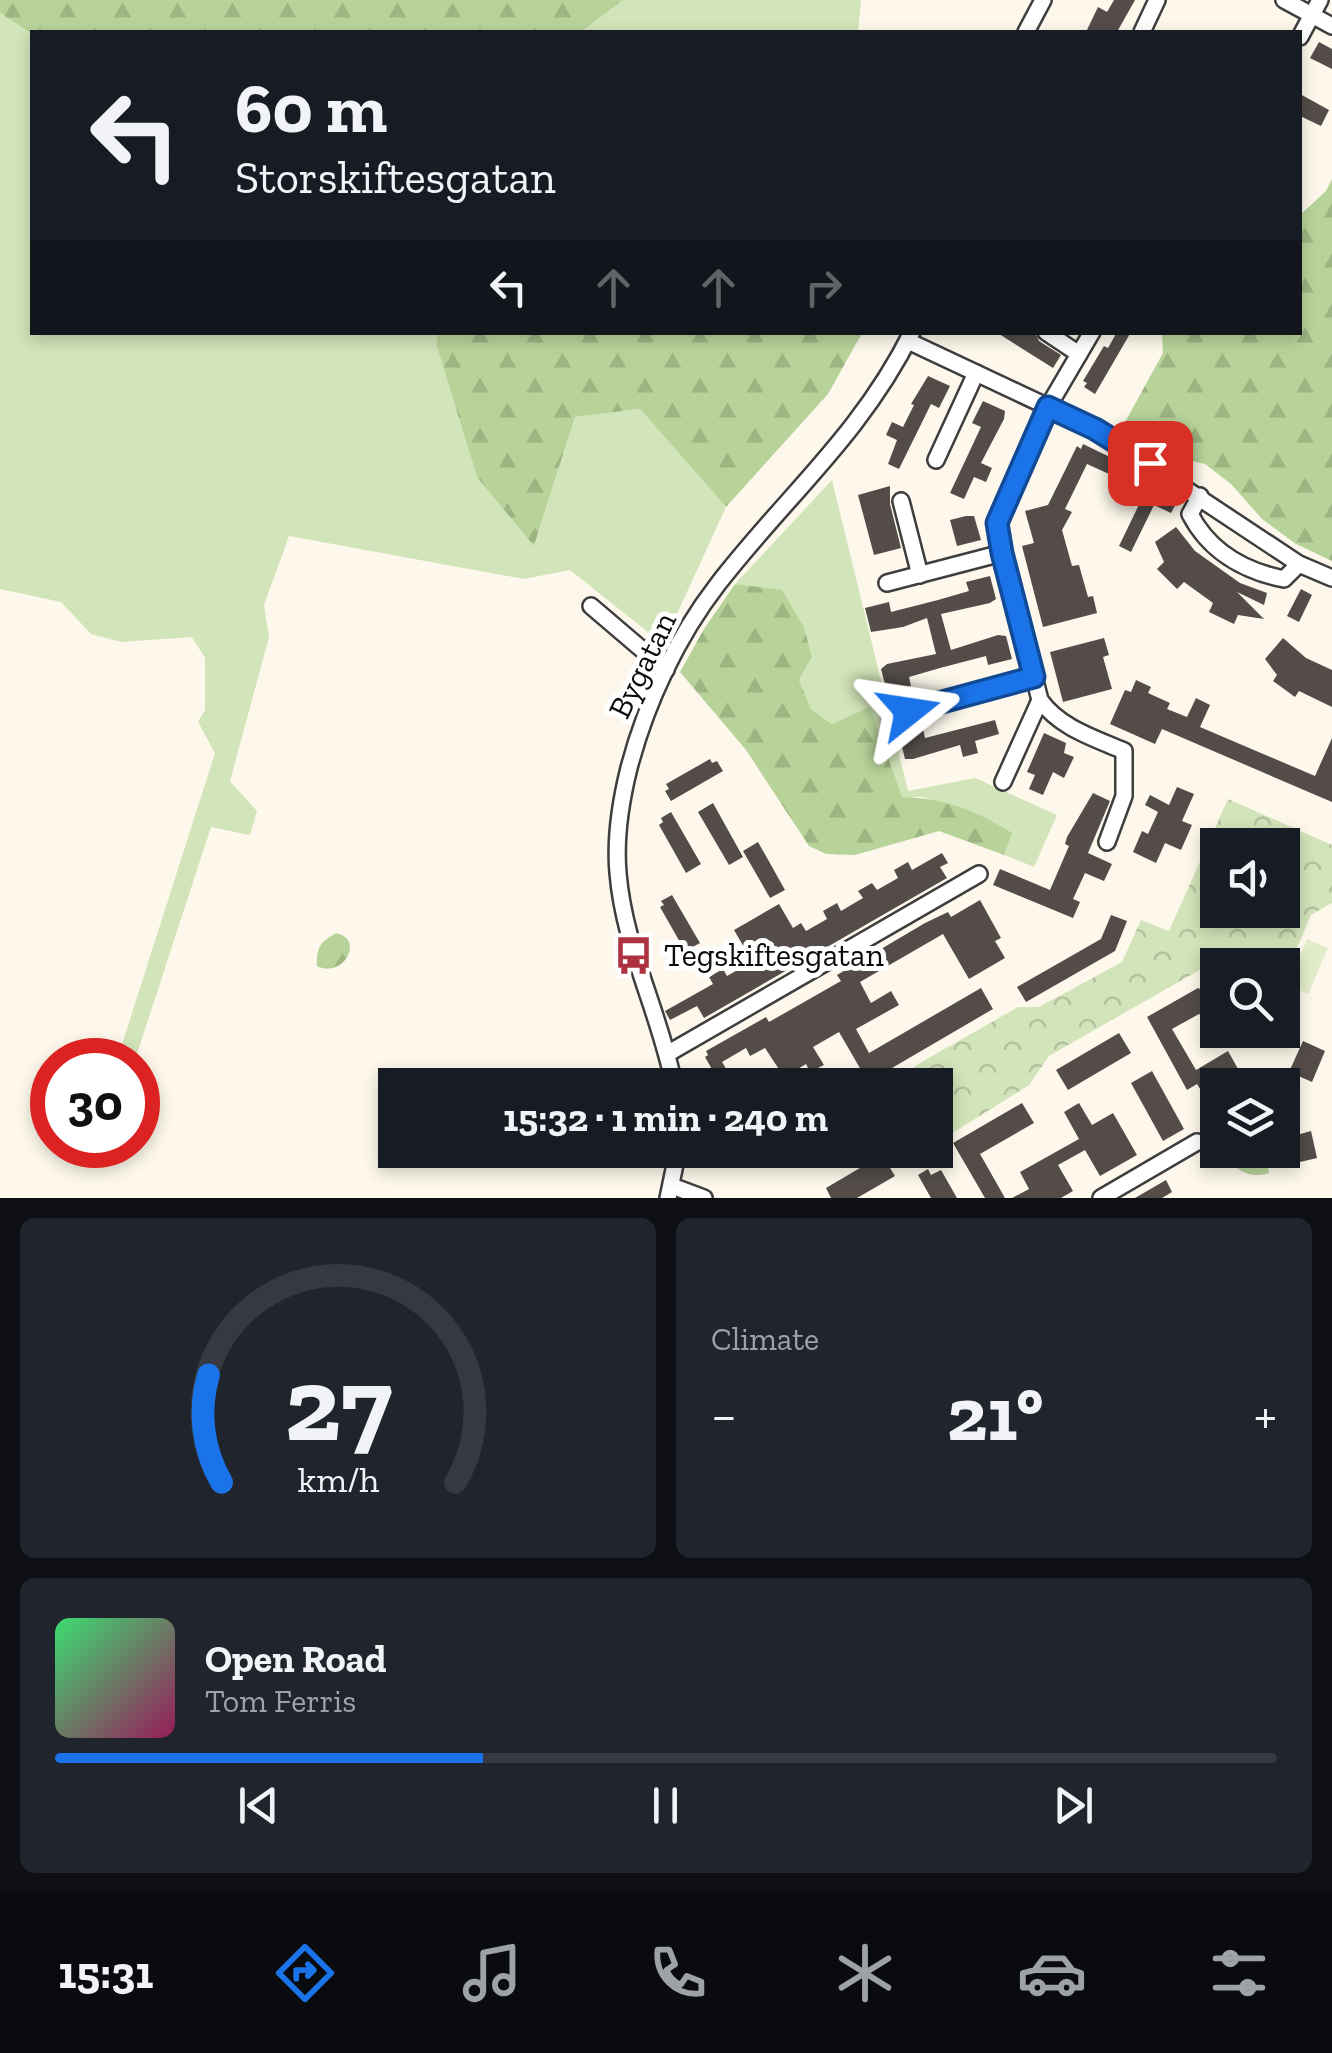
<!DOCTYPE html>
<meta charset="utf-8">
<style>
body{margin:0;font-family:"Zilla Slab",serif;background:#20242c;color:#f1f3f6;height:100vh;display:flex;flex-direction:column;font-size:38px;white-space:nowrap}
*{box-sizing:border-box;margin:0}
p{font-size:32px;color:#9ea1a6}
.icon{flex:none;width:55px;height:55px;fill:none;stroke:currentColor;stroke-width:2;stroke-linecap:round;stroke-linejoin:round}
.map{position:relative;height:1198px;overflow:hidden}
.details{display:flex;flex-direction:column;gap:20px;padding:20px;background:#0d0f14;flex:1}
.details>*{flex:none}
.hud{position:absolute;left:30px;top:30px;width:1272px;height:305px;border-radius:0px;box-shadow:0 5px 15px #0003;background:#171b24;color:#f1f3f6;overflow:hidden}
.tools{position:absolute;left:1200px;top:828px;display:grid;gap:20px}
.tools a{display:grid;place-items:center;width:100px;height:100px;border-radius:0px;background:#171b24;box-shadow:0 5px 15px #0003;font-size:50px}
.speed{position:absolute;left:30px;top:1038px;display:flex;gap:20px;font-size:50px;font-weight:700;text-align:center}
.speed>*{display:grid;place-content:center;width:130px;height:130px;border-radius:50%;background:#171b24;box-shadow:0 5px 15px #0003;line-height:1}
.speed .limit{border:15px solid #d22;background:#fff;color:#111}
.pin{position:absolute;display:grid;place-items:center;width:85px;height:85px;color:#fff;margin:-42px;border-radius:20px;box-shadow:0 5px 15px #0006}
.me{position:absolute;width:110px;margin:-55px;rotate:75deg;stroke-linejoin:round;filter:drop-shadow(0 0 8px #0008)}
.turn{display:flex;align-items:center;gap:35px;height:210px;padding:0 40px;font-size:45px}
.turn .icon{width:130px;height:130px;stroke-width:2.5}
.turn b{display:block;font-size:70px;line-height:85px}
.lanes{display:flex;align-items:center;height:95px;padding:0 40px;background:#0003;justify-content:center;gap:50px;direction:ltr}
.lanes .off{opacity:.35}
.big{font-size:75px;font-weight:800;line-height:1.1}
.details .widget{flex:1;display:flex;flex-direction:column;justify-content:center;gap:15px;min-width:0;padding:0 35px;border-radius:15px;background:#20242c}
.details .dial{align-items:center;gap:0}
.dial svg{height:260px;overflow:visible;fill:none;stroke:#363941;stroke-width:7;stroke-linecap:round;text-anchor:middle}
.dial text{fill:#f1f3f6;stroke:none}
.song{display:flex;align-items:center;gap:30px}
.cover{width:120px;height:120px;border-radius:15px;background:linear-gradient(135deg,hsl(140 70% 55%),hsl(330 70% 35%))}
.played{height:10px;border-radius:5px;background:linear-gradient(90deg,#1a73e8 35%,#363941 35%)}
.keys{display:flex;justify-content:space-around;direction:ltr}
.heat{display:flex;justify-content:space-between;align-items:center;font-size:55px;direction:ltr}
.details .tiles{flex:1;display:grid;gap:20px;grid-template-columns:1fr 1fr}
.widget:last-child{grid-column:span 2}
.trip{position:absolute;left:378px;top:1068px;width:575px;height:100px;border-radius:0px;background:#171b24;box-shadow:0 5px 15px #0003;font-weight:800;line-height:100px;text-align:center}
.dock{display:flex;height:160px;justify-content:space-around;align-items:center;background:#090b0e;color:#9ea1a6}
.dock .icon{width:70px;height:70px}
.dock .on{color:#1a73e8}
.dock b{font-size:45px;color:#f1f3f6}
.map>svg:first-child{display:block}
</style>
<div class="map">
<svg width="1332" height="1198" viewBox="0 0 1332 1198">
<defs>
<pattern id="forest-firs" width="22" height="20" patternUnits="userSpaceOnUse" patternTransform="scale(2.5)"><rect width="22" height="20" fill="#b8d39a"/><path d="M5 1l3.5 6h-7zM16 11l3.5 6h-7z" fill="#9db483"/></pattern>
<pattern id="park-crowns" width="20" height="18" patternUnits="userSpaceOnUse" patternTransform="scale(2.5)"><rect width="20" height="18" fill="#d2e4b9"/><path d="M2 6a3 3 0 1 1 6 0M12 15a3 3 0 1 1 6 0" fill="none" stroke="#b3c29e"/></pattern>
</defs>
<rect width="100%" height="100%" fill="#fdf8eb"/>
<!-- grass -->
<g fill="#d2e4b9">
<path d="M 623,0 L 861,0 L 858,32 L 581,32 Z"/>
<path d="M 0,13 L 32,34 L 32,332 L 438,333 L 436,344 L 477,477 L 535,544 L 575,417 L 640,409 L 726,507 L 663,644 L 570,570 L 524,579 L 289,536 L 264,605 L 269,637 L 230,781 L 257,811 L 250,835 L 211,827 L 135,1060 L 117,1060 L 215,753 L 198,722 L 205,710 L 205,658 L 192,637 L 121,642 L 91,634 L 61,602 L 0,589 Z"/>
<path d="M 832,480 L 908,791 L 975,778 L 1057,815 L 1034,867 L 1004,855 L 1011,833 L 924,797 L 902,797 L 832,724 L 811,709 L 799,680 L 812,657 L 804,627 L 782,591 L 735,584 Z"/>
</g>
<!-- forest -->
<g fill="url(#forest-firs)">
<path d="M 0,0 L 623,0 L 581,32 L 32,34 L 0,13 Z"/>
<path d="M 1332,179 L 1332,561 L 1296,544 L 1262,519 L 1231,484 L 1205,464 L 1163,454 L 1124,424 L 1163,353 L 1162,333 L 1300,332 L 1300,215 L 1326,191 Z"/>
<path d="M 438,333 L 862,332 L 862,333 L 828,394 L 726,507 L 640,409 L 575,417 L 534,546 L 477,477 L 436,344 Z"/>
<path d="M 735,584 L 782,590 L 804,627 L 812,657 L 799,680 L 811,709 L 832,724 L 870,707 L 902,797 C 945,798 975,810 1012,833 L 1004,855 L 939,831 L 855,855 L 826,854 L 809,846 L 746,750 L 680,672 L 704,629 Z"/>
<path d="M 336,933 C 366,940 342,979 317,966 C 316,948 320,942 336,933 Z"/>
<path d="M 1222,1150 L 1265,1150 L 1269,1173 C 1247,1180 1233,1168 1222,1150 Z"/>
</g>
<!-- park -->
<path fill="url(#park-crowns)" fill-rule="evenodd" d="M 1228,799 L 1332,845 L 1332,903 L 1311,915 L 1288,969 L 1283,971 L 1282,965 L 1218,965 L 1217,974 L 1203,968 L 1049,1056 L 1029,1085 L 935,1144 L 935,1085 L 889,1085 L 920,1063 L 1018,1007 L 1039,1007 L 1122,962 L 1141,920 L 1169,931 ZM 1218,845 L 1282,845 L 1282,910 L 1218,910 Z"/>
<!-- pitch -->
<path fill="#e3ecca" d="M 1307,939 L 1328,948 L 1308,994 L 1287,984 Z"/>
<!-- building -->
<g fill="#534c49">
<path d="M 1114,0 L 1135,0 L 1117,32 L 1086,32 L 1098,7 L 1107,12 Z"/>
<path d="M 1319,42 L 1332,49 L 1332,69 L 1310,58 Z"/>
<path d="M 1300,94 L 1329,110 L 1321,126 L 1300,116 Z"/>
<path d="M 996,332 L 1035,332 L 1039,341 L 1061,355 L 1053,368 Z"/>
<path d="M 1117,332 L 1131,332 L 1095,394 L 1084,387 L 1087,383 L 1083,381 L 1104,346 L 1108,348 Z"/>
<path d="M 928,376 L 950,386 L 939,408 L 931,404 L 899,469 L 888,464 L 897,440 L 886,435 L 892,422 L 903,427 L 914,405 L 911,404 Z"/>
<path d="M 983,401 L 1005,411 L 1004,419 L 981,463 L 992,468 L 986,482 L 974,477 L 964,499 L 950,493 L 981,427 L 972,423 Z"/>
<path d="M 1083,444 L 1116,460 L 1109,474 L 1087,464 L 1065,509 L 1072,512 L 1062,530 L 1072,566 L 1079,565 L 1088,597 L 1093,596 L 1097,613 L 1043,627 L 1022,546 L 1034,543 L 1025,511 L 1048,505 L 1077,446 L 1081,449 Z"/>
<path d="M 1149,484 L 1178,500 L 1171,513 L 1154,505 L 1131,552 L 1119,546 Z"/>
<path d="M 890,486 L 890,504 L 901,548 L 874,555 L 858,495 Z"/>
<path d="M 966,516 L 974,516 L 981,540 L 957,546 L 950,520 Z"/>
<path d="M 1176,527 L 1195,551 L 1240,583 L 1267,593 L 1264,605 L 1237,592 L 1264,619 L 1238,615 L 1234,624 L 1209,612 L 1213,603 L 1184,582 L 1177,589 L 1157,569 L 1164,562 L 1155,542 Z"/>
<path d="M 990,576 L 996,599 L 990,603 L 941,614 L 947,636 L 951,650 L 998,635 L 1006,636 L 1012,659 L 988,665 L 986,656 L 940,668 L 909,677 L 911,686 L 887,692 L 881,669 L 887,664 L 936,654 L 927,618 L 903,627 L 871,632 L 865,608 L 889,602 L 891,612 L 938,600 L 969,591 L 966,582 Z"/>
<path d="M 1301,589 L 1312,595 L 1299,622 L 1287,616 Z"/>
<path d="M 1104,638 L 1109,655 L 1103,657 L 1112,689 L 1063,702 L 1050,652 Z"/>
<path d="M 1283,638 L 1306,658 L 1332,670 L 1332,707 L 1299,691 L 1295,697 L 1273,681 L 1277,675 L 1265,659 Z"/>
<path d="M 1136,680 L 1151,687 L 1148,693 L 1170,703 L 1167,709 L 1187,717 L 1196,698 L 1210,705 L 1200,727 L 1315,776 L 1332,738 L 1332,802 L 1162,729 L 1155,744 L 1110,724 L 1125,690 L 1131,692 Z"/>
<path d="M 995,720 L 999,734 L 975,741 L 978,753 L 963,757 L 960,745 L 913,759 L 905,759 L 899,735 L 923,729 L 925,738 Z"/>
<path d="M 1044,733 L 1066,743 L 1064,753 L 1074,757 L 1064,778 L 1053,772 L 1043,795 L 1029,789 L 1035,775 L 1027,772 Z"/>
<path d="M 710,759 L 712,763 L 717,761 L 723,771 L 671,801 L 665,791 L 669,789 L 666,784 Z"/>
<path d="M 1177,787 L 1194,794 L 1182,821 L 1192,825 L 1181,850 L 1165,843 L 1156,863 L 1133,852 L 1142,831 L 1148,834 L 1158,812 L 1145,805 L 1150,795 L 1169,805 Z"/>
<path d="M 1093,793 L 1110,801 L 1088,853 L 1112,864 L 1104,881 L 1085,873 L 1073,899 L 1080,902 L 1073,918 L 993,885 L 1000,869 L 1050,890 L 1069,846 L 1065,844 L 1067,837 Z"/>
<path d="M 713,803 L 743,857 L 729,865 L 698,812 Z"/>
<path d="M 671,812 L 701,864 L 686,873 L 659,825 L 663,822 L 661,818 Z"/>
<path d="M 758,842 L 785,890 L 770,898 L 743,851 Z"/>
<path d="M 942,853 L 948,863 L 940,867 L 947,878 L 704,1018 L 697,1006 L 670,1020 L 665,1011 L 713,984 L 709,977 L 723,969 L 727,976 L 748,964 L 744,956 L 748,954 L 734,930 L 779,904 L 793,928 L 801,923 L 806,931 L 827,919 L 823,911 L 837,903 L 841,911 L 863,898 L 858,891 L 872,883 L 877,890 L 898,878 L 894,870 L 908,862 L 912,870 Z"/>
<path d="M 672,895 L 700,943 L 685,951 L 660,907 L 664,905 L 661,901 Z"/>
<path d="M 980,900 L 1001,938 L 995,941 L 1005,958 L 969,979 L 943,934 L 860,982 L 871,1003 L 891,991 L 899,1005 L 856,1029 L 869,1053 L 981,988 L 993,1009 L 868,1082 L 839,1032 L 813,1047 L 824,1065 L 810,1072 L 806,1064 L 784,1077 L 765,1048 L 750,1056 L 746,1048 L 722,1062 L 736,1085 L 721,1085 L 705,1057 L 708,1055 L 706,1051 L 766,1017 L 769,1022 L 841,981 L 837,975 L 925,923 L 948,912 L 951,917 Z"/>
<path d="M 1111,915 L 1127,921 L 1115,951 L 1026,1002 L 1017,987 L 1101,939 Z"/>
<path d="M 1198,988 L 1218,997 L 1218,1023 L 1199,1014 L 1172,1029 L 1196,1070 L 1228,1051 L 1247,1085 L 1218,1085 L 1218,1118 L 1197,1084 L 1187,1090 L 1147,1017 Z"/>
<path d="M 1234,1030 L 1279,1030 L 1271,1047 Z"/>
<path d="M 1119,1033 L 1131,1053 L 1068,1090 L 1056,1070 Z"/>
<path d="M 1303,1041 L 1325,1051 L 1312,1082 L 1289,1072 Z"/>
<path d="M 1152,1071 L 1184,1129 L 1163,1141 L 1131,1083 Z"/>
<path d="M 1022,1103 L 1034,1123 L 980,1154 L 1005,1198 L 985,1198 L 953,1143 Z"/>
<path d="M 1079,1103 L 1092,1125 L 1113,1113 L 1137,1155 L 1100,1176 L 1085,1150 L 1058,1165 L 1073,1191 L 1061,1198 L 1012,1198 L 1029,1189 L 1020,1172 L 1079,1139 L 1064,1112 Z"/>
<path d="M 1311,1131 L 1317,1158 L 1300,1162 L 1293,1136 Z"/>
<path d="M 882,1155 L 895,1176 L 857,1198 L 831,1198 L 826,1188 Z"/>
<path d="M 928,1169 L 931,1175 L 941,1170 L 957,1198 L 931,1198 L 918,1175 Z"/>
<path d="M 1166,1180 L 1172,1192 L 1162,1198 L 1135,1198 Z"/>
</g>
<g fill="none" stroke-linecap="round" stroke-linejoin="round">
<defs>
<g id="minor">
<path d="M 1284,0 L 1332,26"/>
<path d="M 1026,32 L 1043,0"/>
<path d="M 1142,32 L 1157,0"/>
<path d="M 1300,37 L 1320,0"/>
<path d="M 1046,332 L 1079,354"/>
<path d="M 1092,332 L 1048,407 L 998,517 L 1002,553 L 1040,700 C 1060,728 1094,738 1124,751 L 1124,796 L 1107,842"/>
<path d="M 908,341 L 1095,429 L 1299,564 L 1332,578"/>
<path d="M 936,460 L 976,373"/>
<path d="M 1200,496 L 1190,514 C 1209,551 1244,571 1284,579 L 1299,564"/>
<path d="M 901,501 L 920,575"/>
<path d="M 887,583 L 1002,553"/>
<path d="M 591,606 L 666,670"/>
<path d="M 909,711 L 1034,677"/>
<path d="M 1003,782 L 1040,700"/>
<path d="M 667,1054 L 979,874"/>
<path d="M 674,1085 C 660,1013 624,947 618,873 C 615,839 621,800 629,768 C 646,703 677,637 718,584 C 785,497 861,435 912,332"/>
<path d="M 672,1186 L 704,1198"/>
<path d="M 668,1198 L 678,1150"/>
<path d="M 1101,1198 L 1197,1142"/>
</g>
</defs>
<!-- minor casing -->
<use href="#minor" stroke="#3e3e3e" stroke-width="20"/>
<!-- minor -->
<use href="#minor" stroke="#fff" stroke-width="15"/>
</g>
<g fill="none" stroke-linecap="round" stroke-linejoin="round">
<defs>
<path id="route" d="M 909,711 L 1034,677 L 1002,553 L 997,523 L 1048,407 L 1095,429 L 1150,463"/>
</defs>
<!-- route casing -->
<use href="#route" stroke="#114b97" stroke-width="25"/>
<!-- route -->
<use href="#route" stroke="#1a73e8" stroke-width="18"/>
</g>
<!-- icons -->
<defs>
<symbol id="bus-bare" viewBox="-9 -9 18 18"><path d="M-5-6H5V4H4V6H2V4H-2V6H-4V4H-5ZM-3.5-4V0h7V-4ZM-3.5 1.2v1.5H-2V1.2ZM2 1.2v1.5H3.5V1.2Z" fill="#ad3141" stroke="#fff" stroke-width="2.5" paint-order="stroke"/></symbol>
</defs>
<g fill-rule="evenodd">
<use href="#bus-bare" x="606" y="928" width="55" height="55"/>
</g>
<g text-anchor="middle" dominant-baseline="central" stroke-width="10" stroke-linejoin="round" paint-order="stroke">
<!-- street labels -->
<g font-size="32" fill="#0b0b0b" stroke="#fff">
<text transform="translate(642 665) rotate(-64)">Bygatan</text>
</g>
<!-- poi labels -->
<g font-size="32" fill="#0b0b0b" stroke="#fff" text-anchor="start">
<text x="664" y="955">Tegskiftesgatan</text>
</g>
</g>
</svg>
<div class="tools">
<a><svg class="icon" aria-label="sound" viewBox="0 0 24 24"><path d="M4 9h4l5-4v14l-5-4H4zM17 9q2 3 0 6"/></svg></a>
<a><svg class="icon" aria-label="search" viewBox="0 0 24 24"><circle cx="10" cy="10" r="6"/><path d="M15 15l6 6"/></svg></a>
<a><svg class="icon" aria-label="layers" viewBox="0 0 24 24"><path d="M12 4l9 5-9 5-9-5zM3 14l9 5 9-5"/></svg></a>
</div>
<div class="speed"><div class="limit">30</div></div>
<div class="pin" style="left:1150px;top:463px;background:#d93025"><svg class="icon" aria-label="arrive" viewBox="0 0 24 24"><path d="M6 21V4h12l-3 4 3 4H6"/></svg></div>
<svg class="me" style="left:909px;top:711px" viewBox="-20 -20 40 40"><path d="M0-17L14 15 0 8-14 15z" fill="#1a73e8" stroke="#fff" stroke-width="4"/></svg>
<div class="trip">15:32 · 1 min · 240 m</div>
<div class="hud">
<div class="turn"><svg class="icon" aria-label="left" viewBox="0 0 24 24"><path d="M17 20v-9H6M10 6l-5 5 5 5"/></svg><div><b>60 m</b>Storskiftesgatan</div></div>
<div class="lanes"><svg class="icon" aria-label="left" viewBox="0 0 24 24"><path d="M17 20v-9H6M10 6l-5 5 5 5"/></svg><svg class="icon off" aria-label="ahead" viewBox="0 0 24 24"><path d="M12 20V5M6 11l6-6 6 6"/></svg><svg class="icon off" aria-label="ahead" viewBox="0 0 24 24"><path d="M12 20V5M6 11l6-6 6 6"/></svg><svg class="icon off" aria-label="right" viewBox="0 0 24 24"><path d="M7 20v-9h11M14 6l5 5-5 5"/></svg></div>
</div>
</div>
<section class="details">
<div class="tiles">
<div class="widget dial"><svg viewBox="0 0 100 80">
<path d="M14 69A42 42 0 1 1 86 69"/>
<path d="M14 69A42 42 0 0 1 10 36" stroke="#1a73e8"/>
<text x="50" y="56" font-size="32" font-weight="700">27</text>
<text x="50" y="72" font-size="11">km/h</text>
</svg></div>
<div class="widget"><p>Climate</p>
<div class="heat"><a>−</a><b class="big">21°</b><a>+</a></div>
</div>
<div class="widget">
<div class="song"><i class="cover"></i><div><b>Open Road</b><p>Tom Ferris</p></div></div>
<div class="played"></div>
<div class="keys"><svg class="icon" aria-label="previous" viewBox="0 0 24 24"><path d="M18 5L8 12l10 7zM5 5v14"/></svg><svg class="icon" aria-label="pause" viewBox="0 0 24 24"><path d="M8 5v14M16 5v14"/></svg><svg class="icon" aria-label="next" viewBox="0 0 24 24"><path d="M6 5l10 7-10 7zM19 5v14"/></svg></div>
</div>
</div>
</section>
<nav class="dock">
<b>15:31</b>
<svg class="icon on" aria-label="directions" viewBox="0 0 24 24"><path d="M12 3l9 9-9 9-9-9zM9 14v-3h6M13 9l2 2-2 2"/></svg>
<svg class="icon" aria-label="music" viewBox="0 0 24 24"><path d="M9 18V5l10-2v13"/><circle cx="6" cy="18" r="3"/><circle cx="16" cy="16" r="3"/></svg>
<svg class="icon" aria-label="phone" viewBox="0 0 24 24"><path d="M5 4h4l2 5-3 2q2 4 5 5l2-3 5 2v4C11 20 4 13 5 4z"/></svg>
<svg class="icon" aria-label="climate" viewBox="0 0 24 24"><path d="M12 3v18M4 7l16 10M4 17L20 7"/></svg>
<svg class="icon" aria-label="car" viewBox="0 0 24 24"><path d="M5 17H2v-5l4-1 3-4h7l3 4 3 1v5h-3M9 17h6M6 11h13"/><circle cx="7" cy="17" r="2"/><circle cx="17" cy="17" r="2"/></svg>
<svg class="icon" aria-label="filters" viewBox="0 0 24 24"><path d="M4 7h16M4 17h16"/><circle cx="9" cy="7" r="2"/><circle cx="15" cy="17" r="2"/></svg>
</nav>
